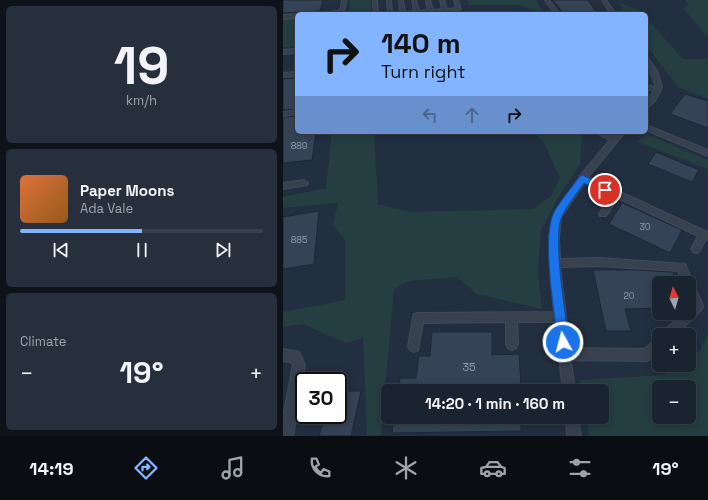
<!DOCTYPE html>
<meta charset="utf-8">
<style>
body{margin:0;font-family:"Space Grotesk",sans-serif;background:#272f3c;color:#f1f3f6;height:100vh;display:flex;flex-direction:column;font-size:15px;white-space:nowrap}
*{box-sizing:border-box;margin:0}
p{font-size:13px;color:#9fa4ab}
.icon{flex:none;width:22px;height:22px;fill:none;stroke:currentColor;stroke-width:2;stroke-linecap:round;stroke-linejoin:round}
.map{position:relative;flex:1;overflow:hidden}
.panel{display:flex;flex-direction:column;gap:6px;padding:6px;background:#0e131a;width:283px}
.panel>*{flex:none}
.hud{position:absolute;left:12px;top:12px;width:353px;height:122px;border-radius:6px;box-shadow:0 2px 10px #0003,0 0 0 1px #38404c;background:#83b4ff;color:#111;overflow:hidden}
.needle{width:26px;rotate:355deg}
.buttons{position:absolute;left:369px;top:276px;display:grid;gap:8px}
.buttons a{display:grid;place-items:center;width:44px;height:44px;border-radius:6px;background:#1a2330;box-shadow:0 2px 10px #0003,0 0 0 1px #38404c;font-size:20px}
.speed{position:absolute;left:12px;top:372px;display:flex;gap:8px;font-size:20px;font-weight:700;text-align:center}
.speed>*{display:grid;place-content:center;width:52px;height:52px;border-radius:50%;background:#1a2330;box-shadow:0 2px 10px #0003,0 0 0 1px #38404c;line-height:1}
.speed .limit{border:2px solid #111;border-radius:6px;background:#fff;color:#111}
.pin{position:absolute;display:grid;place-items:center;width:34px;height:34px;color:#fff;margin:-17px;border:2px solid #fff;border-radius:50%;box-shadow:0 1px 4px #0007}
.me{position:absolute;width:44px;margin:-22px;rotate:353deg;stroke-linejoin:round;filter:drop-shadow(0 0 3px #0008)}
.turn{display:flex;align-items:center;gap:14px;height:84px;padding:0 20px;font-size:18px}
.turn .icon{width:52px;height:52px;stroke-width:2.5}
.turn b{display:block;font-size:28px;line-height:34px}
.lanes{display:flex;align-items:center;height:38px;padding:0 20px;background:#0003;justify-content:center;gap:20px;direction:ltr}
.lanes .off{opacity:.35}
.big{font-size:30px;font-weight:700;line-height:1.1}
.panel .widget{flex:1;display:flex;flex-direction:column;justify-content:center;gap:6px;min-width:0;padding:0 14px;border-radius:6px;background:#272f3c}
.panel .dial{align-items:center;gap:0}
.dial b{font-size:52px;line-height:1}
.song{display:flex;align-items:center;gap:12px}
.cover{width:48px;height:48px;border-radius:6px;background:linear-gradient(135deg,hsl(20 70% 55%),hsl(30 70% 35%))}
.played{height:4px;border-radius:2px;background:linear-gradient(90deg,#83b4ff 50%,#38404c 50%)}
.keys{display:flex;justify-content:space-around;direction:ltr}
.heat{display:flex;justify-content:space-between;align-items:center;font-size:22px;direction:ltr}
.trip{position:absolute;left:98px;top:384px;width:228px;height:40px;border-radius:6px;background:#1a2330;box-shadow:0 2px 10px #0003,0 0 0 1px #38404c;font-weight:700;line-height:40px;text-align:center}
.dock{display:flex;height:64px;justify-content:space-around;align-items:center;background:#0a0e13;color:#9fa4ab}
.dock .icon{width:28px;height:28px}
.dock .current{color:#83b4ff}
.dock b{font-size:18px;color:#f1f3f6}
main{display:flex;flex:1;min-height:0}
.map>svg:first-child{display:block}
</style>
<main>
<section class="panel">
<div class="widget dial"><b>19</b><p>km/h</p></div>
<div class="widget">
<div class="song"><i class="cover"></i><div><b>Paper Moons</b><p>Ada Vale</p></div></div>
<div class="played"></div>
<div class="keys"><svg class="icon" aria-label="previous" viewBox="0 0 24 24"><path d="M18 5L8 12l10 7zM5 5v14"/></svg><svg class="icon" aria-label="pause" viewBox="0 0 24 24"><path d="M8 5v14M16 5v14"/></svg><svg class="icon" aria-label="next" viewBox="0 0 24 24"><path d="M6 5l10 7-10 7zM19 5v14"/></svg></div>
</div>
<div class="widget"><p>Climate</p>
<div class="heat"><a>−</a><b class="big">19°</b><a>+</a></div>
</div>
</section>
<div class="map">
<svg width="425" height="436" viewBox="0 0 425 436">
<rect width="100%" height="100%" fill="#222f40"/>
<!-- green -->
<g fill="#243e41" fill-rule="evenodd">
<path d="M 67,0 L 88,0 L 89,14 L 58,14 L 66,12 Z"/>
<path d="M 184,0 L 253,0 L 261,14 L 236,5 L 186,5 Z"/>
<path d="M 402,0 L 425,0 L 425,38 L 400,8 L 406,5 Z"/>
<path d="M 338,3 L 356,10 L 360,14 L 339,14 Z"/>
<path d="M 14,18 L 14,46 L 0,47 L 0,19 Z"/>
<path d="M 363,18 L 400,59 L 422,59 L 425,58 L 425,99 L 395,87 L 363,45 Z"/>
<path d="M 49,132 L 91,132 L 95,204 L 128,212 L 250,209 L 268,196 L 277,178 L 261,143 L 251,132 L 299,133 L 297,164 L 275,198 L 258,230 L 255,272 L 259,309 L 194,294 L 174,277 L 126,281 L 111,289 L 98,435 L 84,436 L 80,338 L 63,343 L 20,324 L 0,327 L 0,312 L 62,300 L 62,240 L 50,225 L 55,203 L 0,208 L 0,197 L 43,188 Z"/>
<path d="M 363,134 L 425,160 L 425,169 L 355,142 Z"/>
<path d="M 425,332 L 425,436 L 306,436 L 303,417 L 319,417 L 319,391 L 298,391 L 296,380 L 382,375 L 396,365 L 406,365 L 406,358 L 417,351 ZM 376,387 L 406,387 L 406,417 L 376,417 Z"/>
</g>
<!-- building -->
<g fill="#344356" stroke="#1e2836">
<path d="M 0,0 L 40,0 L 37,11 L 0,13 Z"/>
<path d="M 270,0 L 305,0 L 314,13 L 281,14 Z"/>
<path d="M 14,78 L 14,109 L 0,110 L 0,79 Z"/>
<path d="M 402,94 L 425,101 L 425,128 L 387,114 Z"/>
<path d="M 14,116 L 14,132 L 33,132 L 29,160 L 0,163 L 0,117 Z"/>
<path d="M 373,152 L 416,170 L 409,182 L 365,164 Z"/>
<path d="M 339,203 L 399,230 L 387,253 L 326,224 Z"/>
<path d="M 36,211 L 31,264 L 0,269 L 0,217 Z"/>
<path d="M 310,270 L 353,270 L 390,272 L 394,283 L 376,283 L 376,308 L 342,309 L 348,331 L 323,331 Z"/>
<path d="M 149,332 L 209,332 L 209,355 L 236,354 L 238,386 L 236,386 L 236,391 L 115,391 L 117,378 L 133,378 L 136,356 L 147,356 Z"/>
<path d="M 55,391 L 78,391 L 68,436 L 36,436 L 42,415 L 55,415 Z"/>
<path d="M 111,417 L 238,417 L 238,431 L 109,433 Z"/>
</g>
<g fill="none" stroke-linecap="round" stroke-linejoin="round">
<defs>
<g id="minor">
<path d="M 59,0 L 63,0 L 62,9 L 56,13 L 29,14 L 31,13 L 55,11 L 58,8 Z"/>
<path d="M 90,0 L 94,0 L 95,14 L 91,14 Z"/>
<path d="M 104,0 L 108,0 L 109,14 L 105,14 Z"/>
<path d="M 116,0 L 120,0 L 122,12 L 131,11 L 129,0 L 133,0 L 136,11 L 145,10 L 143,0 L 147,0 L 150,10 L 159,9 L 157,0 L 161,0 L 164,9 L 173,8 L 171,0 L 175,0 L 178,9 L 176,10 L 136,14 L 116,14 L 117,13 Z"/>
<path d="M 262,0 L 266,0 L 277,14 L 272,14 Z"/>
<path d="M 319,0 L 323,0 L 333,14 L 328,14 Z"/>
<path d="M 228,13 L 242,13 L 244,14 L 226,14 Z"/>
<path d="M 14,14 L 14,18 L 0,19 L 0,15 Z"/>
<path d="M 14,49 L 14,53 L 0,54 L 0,50 Z"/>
<path d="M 363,57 L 365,58 L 374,71 L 379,87 C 376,95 371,105 363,108 L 363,102 L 371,91 L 363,89 L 363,85 L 373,87 C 370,78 363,65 363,57 Z"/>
<path d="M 14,72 L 14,76 L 0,77 L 0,73 Z"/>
<path d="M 14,110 L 14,114 L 0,116 L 0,112 Z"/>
<path d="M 363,125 L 425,150 L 425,156 L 363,130 Z"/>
<path d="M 312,132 L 322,132 L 331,136 L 334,132 L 342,132 L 305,177 L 424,232 L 425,236 L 416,252 L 413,253 L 410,252 L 408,249 L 415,236 L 335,198 L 323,216 L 317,216 L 316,214 L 328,195 L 302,182 L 278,218 L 276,238 L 277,259 L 317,258 L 402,264 L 420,306 L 419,309 L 393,335 L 379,335 L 381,331 L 400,313 L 406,313 L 406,307 L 409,305 L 406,298 L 406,283 L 400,283 L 395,271 L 317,266 L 277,267 L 287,348 L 362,349 L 372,339 L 376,337 L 376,351 L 368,359 L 364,361 L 288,360 L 292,391 L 280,391 L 272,322 L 234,322 L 235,344 L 233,348 L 229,350 L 225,348 L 223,344 L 223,322 L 140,323 L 135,350 L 131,352 L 127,350 L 125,346 L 130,318 L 131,314 L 135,313 L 271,312 L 268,283 L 266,238 L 270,217 L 297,176 L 327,140 Z"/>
<path d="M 21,180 L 25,183 L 24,185 L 0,189 L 0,183 Z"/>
<path d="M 0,349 L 16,352 L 22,365 L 10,436 L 0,436 L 0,417 L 10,365 L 8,362 L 0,361 Z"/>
<path d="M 283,417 L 295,417 L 298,436 L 284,436 Z"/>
</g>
</defs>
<!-- minor casing -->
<use href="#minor" stroke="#404a58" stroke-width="2"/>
<!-- minor -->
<use href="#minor" fill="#37414f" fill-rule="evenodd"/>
</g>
<!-- route -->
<path fill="#1a73e8" stroke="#114b97" d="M 300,175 L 327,190 L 322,193 L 301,183 C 294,193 285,204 279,216 C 269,236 283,317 286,342 L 284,346 L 280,347 L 276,346 L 275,342 C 271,310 260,246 269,217 C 272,207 290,186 297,176 Z"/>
<g text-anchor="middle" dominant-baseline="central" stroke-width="4" stroke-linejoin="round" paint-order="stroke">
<!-- number labels -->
<g font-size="9" fill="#919cab">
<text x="16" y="146">889</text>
<text x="362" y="227">30</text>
<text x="16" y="240">885</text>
<text x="346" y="296">20</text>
</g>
<!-- near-number labels -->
<g font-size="11" fill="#919cab">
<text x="186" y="367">35</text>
</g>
</g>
</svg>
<div class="buttons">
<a><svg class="needle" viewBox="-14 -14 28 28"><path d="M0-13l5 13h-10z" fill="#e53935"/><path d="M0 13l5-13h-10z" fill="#9fa4ab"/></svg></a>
<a>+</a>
<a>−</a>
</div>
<div class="speed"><div class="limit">30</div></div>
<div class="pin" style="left:322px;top:190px;background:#d93025"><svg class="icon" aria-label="arrive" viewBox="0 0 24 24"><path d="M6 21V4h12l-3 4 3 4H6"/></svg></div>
<svg class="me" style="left:280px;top:342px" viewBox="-20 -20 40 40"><circle r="17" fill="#1a73e8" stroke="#fff" stroke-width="3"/><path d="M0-11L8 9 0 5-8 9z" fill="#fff"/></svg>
<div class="trip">14:20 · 1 min · 160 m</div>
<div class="hud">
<div class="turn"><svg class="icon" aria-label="right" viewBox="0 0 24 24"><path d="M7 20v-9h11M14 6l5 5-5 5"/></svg><div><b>140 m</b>Turn right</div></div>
<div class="lanes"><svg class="icon off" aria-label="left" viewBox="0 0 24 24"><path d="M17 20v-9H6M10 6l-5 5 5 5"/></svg><svg class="icon off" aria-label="ahead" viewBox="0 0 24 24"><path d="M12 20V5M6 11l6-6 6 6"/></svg><svg class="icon" aria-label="right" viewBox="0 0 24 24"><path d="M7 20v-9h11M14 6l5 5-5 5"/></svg></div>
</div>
</div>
</main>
<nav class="dock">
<b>14:19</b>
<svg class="icon current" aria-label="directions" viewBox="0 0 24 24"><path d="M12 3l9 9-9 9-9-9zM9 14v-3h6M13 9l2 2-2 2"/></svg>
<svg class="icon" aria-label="music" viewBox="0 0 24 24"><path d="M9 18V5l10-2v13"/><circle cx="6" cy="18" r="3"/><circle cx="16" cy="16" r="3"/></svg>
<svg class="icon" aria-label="phone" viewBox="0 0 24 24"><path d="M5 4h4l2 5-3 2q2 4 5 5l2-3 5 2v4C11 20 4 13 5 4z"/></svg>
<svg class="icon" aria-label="climate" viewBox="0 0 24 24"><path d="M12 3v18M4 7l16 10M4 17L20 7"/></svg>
<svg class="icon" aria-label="car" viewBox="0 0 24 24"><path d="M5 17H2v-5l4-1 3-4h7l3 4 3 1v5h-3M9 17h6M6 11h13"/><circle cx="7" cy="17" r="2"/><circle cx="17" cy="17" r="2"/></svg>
<svg class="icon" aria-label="filters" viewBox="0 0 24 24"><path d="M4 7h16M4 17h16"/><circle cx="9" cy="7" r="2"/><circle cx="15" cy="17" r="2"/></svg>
<b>19°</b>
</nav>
